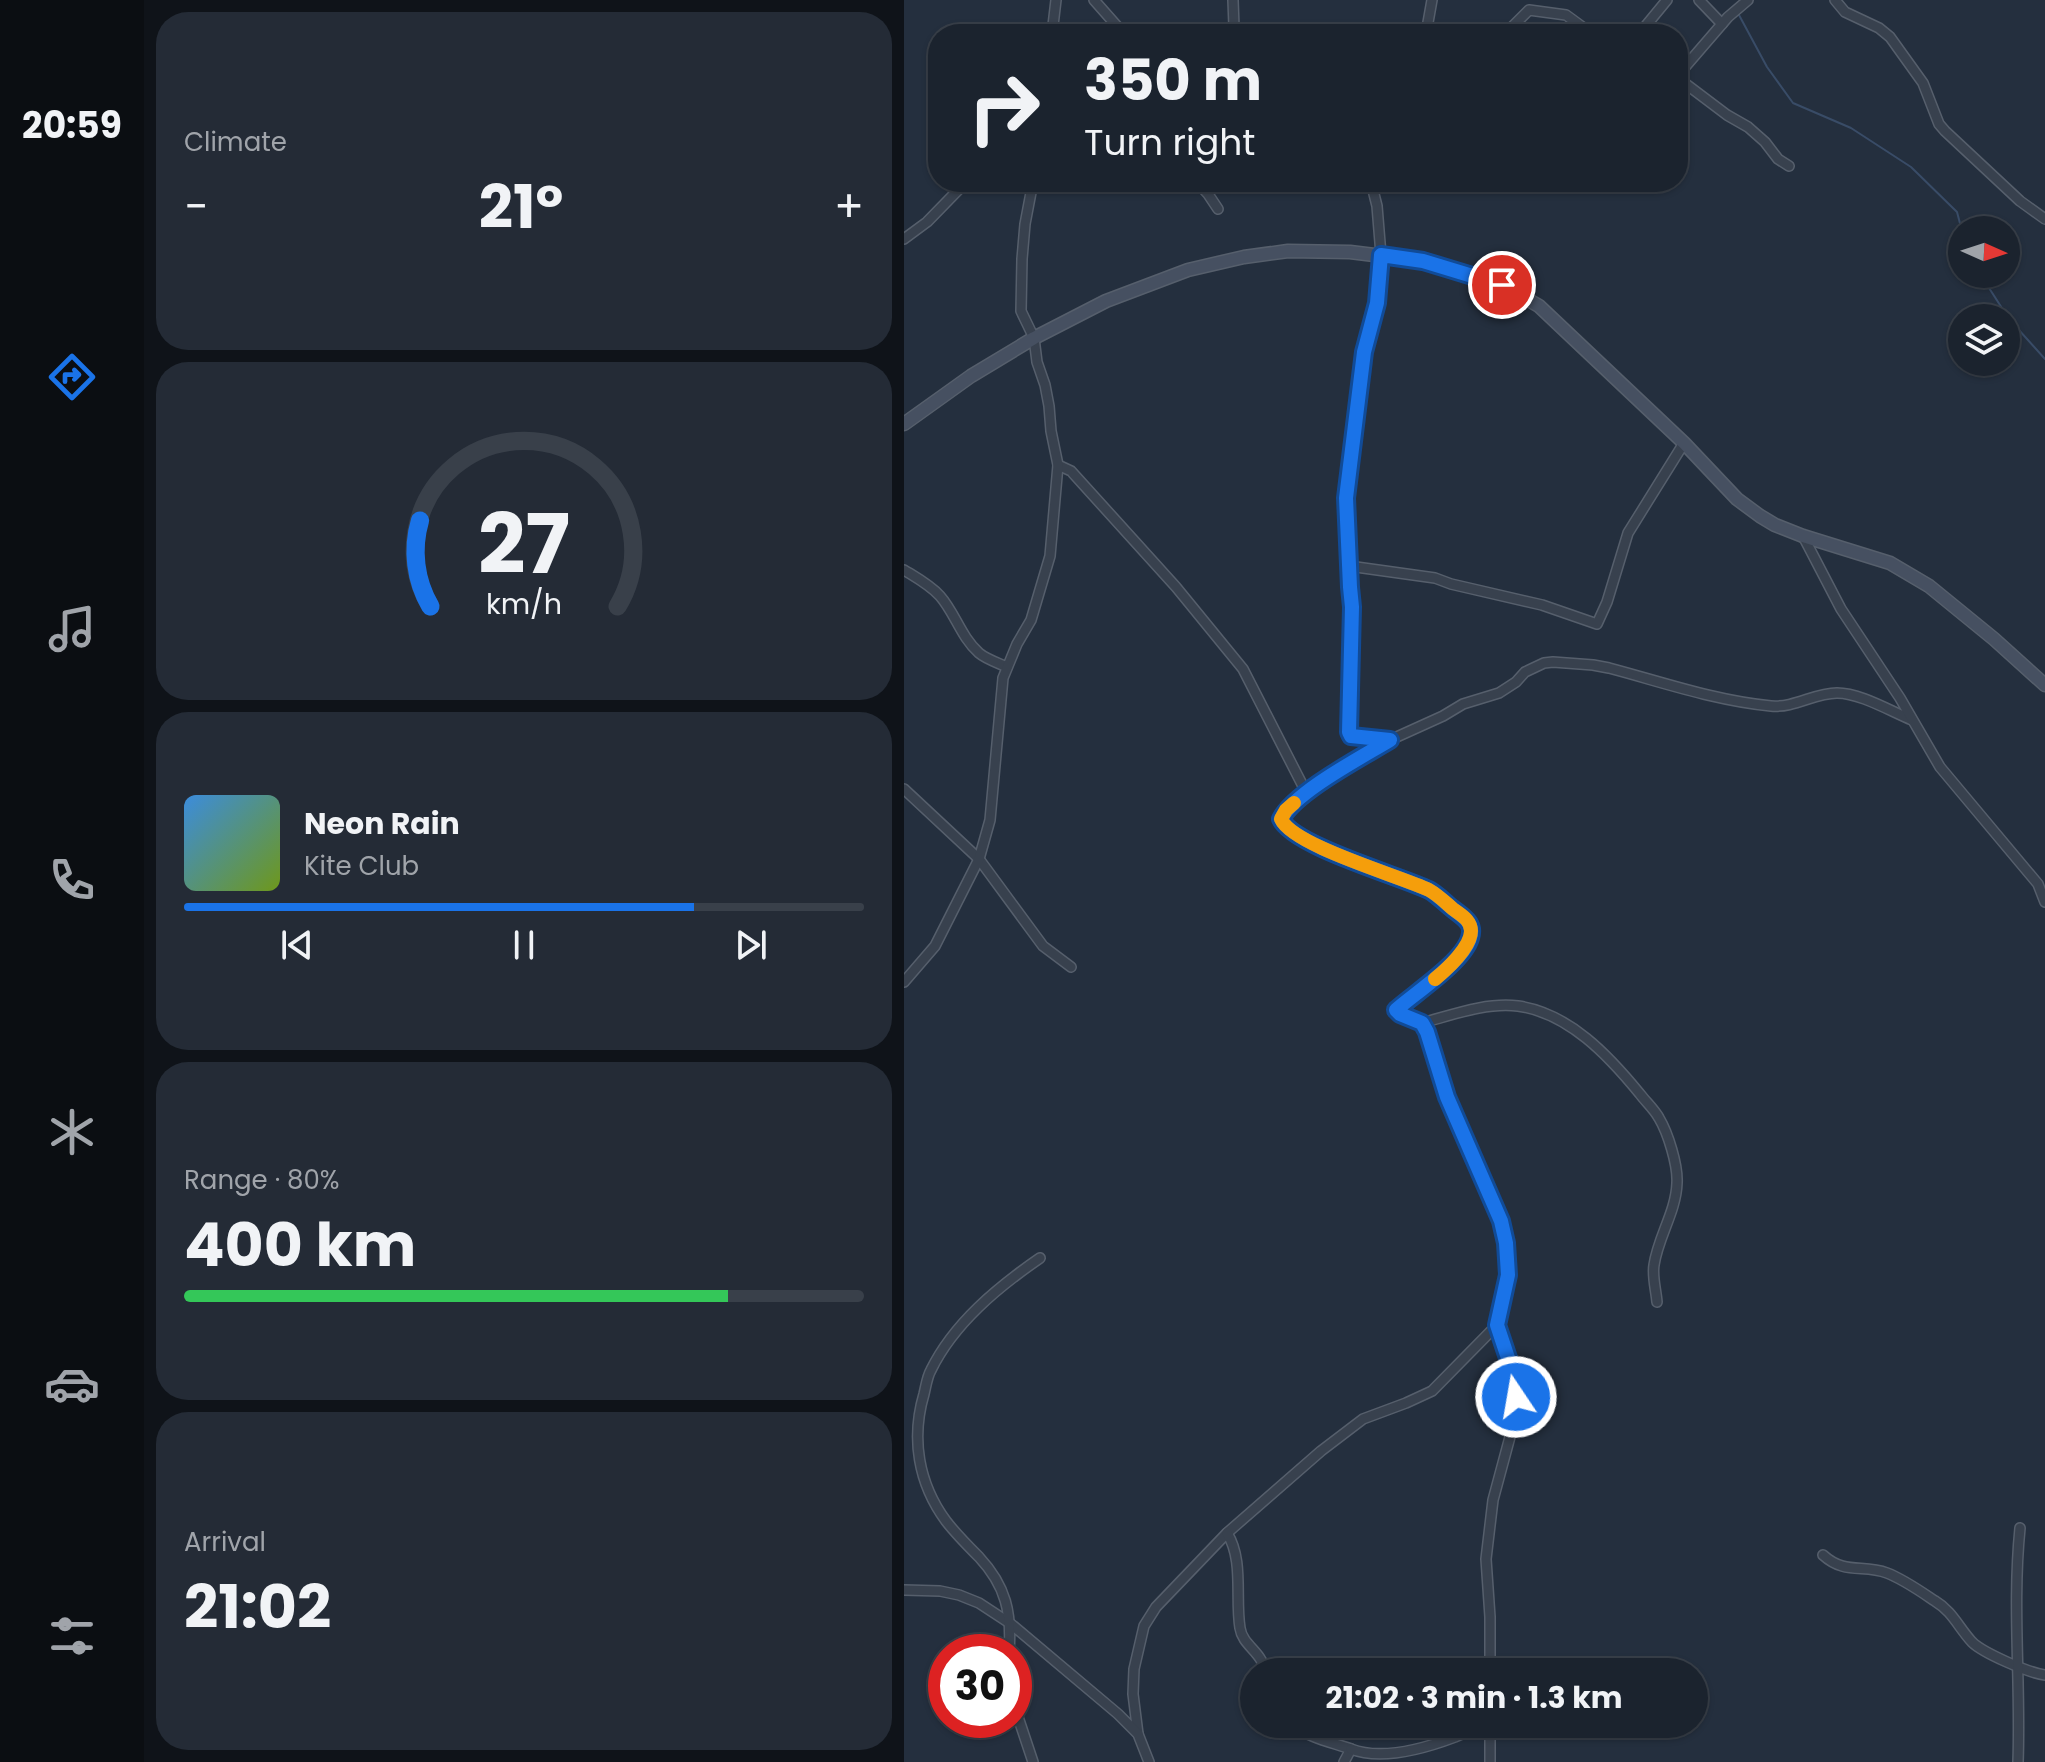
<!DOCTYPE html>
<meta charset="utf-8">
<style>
body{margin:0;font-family:Poppins,sans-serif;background:#242b36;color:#f1f3f6;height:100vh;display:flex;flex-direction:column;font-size:30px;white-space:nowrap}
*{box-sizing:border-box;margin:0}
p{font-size:26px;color:#a0a4aa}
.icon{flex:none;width:44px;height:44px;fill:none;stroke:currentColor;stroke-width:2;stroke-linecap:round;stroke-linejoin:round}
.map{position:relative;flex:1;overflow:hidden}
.drawer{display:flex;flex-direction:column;gap:12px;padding:12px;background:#0f1319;width:760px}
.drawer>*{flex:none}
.banner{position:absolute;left:24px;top:24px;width:760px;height:168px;border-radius:32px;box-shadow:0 2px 6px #0004,0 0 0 2px #39404a;background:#1b232e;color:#f1f3f6;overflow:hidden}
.needle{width:52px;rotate:93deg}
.tools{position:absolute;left:1044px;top:216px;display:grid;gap:16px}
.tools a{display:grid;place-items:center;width:72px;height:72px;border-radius:50%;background:#1b232e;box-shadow:0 2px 6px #0004,0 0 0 2px #39404a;font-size:40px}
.speed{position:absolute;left:24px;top:1634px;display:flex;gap:16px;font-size:40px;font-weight:700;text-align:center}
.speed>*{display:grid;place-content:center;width:104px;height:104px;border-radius:50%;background:#1b232e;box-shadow:0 2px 6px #0004,0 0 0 2px #39404a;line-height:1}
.speed .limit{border:12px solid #d22;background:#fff;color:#111}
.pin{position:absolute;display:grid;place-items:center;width:68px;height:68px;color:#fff;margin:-34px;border:4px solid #fff;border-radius:50%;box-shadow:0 2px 8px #0007}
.me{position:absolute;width:88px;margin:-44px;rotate:348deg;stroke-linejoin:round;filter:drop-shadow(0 0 6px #0008)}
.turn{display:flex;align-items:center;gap:28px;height:168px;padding:0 24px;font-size:36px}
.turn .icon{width:104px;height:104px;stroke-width:2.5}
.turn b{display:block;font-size:56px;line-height:68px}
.big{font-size:60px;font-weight:700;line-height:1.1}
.drawer .card{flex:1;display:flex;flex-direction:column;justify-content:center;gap:12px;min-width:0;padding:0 28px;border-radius:32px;background:#242b36}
.drawer .dial{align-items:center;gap:0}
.dial svg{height:208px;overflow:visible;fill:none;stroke:#39404a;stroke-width:7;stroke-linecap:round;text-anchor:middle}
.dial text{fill:#f1f3f6;stroke:none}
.song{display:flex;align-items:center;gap:24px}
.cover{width:96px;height:96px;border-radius:12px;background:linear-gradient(135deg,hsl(210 70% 55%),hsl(80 70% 35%))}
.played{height:8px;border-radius:4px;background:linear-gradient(90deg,#1a73e8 75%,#39404a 75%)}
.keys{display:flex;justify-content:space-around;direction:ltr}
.heat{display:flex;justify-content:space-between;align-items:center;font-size:44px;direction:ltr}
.charge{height:12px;border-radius:6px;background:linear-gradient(90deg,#34c759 80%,#39404a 0)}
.trip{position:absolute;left:336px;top:1658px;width:468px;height:80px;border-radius:40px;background:#1b232e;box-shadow:0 2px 6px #0004,0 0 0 2px #39404a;font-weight:700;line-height:80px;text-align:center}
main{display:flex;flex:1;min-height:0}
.tab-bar{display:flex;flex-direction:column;width:144px;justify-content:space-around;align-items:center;background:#0b0e12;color:#a0a4aa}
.tab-bar .icon{width:56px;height:56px}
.tab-bar .current{color:#1a73e8}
.tab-bar b{font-size:36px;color:#f1f3f6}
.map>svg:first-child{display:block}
</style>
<main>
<nav class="tab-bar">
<b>20:59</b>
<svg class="icon current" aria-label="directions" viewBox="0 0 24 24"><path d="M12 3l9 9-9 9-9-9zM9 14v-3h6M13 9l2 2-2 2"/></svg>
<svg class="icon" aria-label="music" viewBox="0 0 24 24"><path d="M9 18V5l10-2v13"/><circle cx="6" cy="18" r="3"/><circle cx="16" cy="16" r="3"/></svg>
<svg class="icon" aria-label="phone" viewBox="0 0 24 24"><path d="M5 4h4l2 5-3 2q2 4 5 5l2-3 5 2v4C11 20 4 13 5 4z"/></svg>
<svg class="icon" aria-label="climate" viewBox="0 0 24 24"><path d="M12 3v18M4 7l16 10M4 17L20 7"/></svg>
<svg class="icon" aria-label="car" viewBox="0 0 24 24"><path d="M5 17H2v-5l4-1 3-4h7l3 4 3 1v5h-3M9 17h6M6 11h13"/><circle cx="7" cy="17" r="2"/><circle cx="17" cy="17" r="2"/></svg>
<svg class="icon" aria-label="filters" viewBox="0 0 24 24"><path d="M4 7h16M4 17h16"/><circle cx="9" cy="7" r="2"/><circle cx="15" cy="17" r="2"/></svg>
</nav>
<section class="drawer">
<div class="card"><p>Climate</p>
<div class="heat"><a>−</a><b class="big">21°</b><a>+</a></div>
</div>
<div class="card dial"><svg viewBox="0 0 100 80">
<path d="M14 69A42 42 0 1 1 86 69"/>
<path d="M14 69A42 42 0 0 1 10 36" stroke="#1a73e8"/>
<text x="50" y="56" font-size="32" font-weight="700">27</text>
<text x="50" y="72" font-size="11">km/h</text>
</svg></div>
<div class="card">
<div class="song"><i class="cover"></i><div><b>Neon Rain</b><p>Kite Club</p></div></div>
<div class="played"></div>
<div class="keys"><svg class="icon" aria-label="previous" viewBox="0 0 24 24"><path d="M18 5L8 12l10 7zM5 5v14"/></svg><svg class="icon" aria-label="pause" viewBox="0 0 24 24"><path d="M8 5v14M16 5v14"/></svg><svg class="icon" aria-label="next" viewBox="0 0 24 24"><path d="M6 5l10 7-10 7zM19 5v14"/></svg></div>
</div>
<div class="card"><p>Range · 80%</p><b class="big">400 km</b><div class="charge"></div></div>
<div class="card"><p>Arrival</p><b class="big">21:02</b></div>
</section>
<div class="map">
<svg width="1141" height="1762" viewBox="0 0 1141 1762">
<rect width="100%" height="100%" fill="#242f3e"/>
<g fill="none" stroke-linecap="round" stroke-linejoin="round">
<!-- stream -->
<g stroke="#394c67" stroke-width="2">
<path d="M 835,15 L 863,67 L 889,103 L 947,128 L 1007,167 L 1053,212 L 1058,231"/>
<path d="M 1076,274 L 1105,319 L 1141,359"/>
</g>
<defs>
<g id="minor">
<path d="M 190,0 L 220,34"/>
<path d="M 795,0 L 818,24"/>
<path d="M 931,0 L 941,12 L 975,28 L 986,37 L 1019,83 L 1035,124 L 1041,131 L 1116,201 L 1141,219"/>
<path d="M 148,34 L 152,0"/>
<path d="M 317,34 L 330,27 L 329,0"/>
<path d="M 525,34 L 523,28 L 528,0"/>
<path d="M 601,34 L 625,10 L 662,15 L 688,34"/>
<path d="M 735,34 L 763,0"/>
<path d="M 774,75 L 824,17 L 844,0"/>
<path d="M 774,78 L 823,115 L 844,127 L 861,142 L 874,159 L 885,166"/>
<path d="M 293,182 L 304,194 L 314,209"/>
<path d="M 467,182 L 473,206 L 477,255 L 473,303 L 460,352 L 442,498 L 448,607 L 445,732 L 447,736 L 486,740 L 539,716 L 559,704 L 595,693 L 612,682 L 621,672 L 640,663 L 649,662 L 689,665 L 705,668 C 758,682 812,701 867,706 C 891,708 910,693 933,693 C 956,693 986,711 1008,720"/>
<path d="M 0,239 L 23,222 L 62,182"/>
<path d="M 154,465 L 167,471 L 272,587 L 339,669 L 402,792 L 382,810 L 377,819 C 389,847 496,875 525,890 C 534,895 541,903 549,909 C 559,917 571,923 566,938 C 559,961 511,993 492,1010 C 503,1022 512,1013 523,1032 L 543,1097 L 597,1221 L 602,1243 L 604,1275 L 593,1325 L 528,1391 L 502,1403 L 459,1419 L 417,1451 L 323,1533 L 252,1607 L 240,1626 L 230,1669 L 229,1694 L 234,1734"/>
<path d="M 899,536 L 937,609 L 996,698 L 1036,767 L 1134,884 L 1141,902"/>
<path d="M 445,566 L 531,578 L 547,584 L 638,605 L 693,624 L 703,602 L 724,533 L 780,443"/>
<path d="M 0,570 C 13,578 26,585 36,596 C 51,613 57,637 75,653 C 82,659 94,663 103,667"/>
<path d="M 0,789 L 75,859 L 139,946 L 167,967"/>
<path d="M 402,792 L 486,740"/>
<path d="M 0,982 L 31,946 L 75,859 L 86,820 L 99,678 L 113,644 L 127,620 L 146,556 L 154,465 L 147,431 L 145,406 L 141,385 L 133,362 L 130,338 L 117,311 L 118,259 L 121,224 L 129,182"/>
<path d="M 518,1023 C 548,1015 582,1002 614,1006 C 665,1013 705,1056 736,1094 C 742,1102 750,1109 755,1118 C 764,1133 774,1165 773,1183 C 772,1212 754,1237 750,1265 C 748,1276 752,1290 753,1302"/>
<path d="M 323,1533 C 340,1560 331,1598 336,1628 C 338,1642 351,1649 357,1660 C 359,1664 360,1668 362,1672"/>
<path d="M 919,1555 C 941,1575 959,1564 983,1573 C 999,1579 1016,1591 1031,1601 C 1048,1611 1055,1628 1068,1642 C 1079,1653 1125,1673 1141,1675"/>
<path d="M 0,1590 L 36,1591 L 55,1595 L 75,1603 L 107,1624 L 214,1714 L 234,1734 L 245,1762"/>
<path d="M 105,1652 C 108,1613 102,1586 75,1557 C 63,1545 52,1534 42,1521 C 14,1483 7,1438 20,1394 C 22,1386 23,1377 27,1370 C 50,1323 94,1287 136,1258"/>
<path d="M 586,1672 L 586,1617 L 582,1559 L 589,1500 L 610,1422 L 612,1397 L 610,1376 L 593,1325"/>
<path d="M 110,1705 L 129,1762"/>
<path d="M 388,1724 C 405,1738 427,1742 447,1749 L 440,1762"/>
<path d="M 586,1724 L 586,1762"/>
<path d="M 447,1749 C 478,1761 522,1748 551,1737 C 563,1732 574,1725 586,1725"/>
<path d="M 1114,1762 C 1117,1683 1108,1607 1116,1528"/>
</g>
<path id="secondary" d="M 0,424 L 67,376 L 130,338 L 202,301 L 284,270 L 340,257 L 384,251 L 446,252 L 519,261 L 598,285 L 635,306 L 780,443 L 833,499 L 856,516 L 871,525 L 899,536 L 986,563 L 1025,586 L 1090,639 L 1141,685"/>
</defs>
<!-- minor casing -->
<use href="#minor" stroke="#565f6c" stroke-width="12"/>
<!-- secondary casing -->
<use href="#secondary" stroke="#565f6c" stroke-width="15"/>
<!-- minor -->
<use href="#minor" stroke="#38414e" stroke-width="9"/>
<!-- secondary -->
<use href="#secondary" stroke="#465061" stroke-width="12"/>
</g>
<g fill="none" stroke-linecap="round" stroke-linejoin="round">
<defs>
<path id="route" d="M 598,285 L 519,261 L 477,255 L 473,303 L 460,352 L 442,498 L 446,587 L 448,607 L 445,732 L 447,736 L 486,740 C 458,757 391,792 377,819 C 389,846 496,876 525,890 C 534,895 541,903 549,909 C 559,917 571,923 566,938 C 559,962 511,993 492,1010 L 496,1014 L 518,1023 L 523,1032 L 543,1097 L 597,1221 L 602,1243 L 604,1275 L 593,1325 L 610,1376 L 612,1397"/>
</defs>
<!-- route casing -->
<use href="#route" stroke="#114b97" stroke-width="20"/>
<!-- route -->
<use href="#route" stroke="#1a73e8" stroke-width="14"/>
<!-- slow -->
<path stroke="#f59e0b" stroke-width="14" d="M 390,803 L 382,810 L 377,819 C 389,846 496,876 525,890 C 534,895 541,902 549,909 C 557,915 567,920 567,931 C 567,947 543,969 531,979"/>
</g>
</svg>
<div class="tools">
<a><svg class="needle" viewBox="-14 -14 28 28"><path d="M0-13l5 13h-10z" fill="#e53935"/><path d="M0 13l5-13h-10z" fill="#a0a4aa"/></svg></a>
<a><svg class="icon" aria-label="layers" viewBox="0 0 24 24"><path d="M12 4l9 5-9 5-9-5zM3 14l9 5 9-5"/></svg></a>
</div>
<div class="speed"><div class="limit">30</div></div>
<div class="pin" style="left:598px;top:285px;background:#d93025"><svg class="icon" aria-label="arrive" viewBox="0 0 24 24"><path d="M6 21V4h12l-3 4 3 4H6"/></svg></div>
<svg class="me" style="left:612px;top:1397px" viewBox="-20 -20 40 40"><circle r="17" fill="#1a73e8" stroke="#fff" stroke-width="3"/><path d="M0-11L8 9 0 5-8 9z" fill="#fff"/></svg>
<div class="trip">21:02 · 3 min · 1.3 km</div>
<div class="banner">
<div class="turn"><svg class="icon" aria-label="right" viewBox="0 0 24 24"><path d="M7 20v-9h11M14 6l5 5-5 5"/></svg><div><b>350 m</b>Turn right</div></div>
</div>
</div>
</main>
